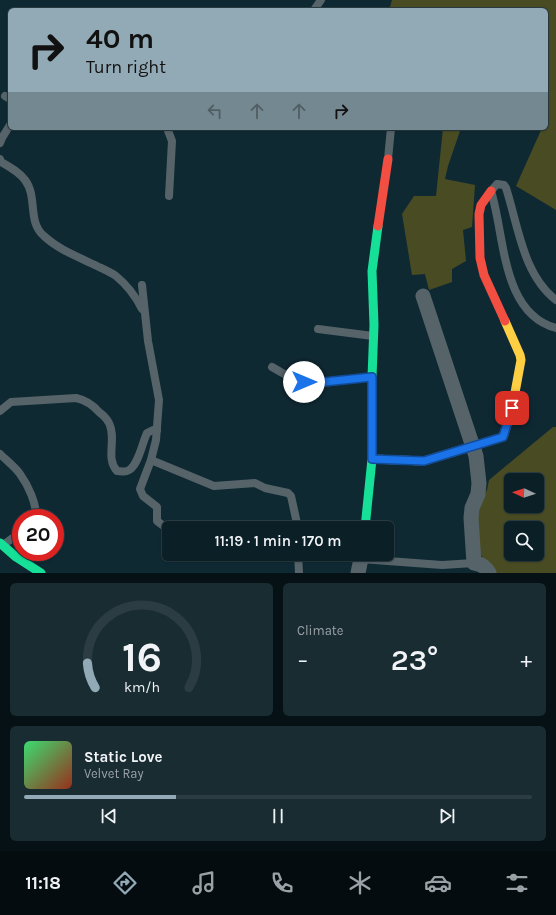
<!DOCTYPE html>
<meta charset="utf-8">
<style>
body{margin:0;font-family:Karla,sans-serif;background:#192c32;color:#f1f3f6;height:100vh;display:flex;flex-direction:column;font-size:15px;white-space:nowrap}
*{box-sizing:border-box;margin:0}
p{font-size:13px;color:#9aa2a7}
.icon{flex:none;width:22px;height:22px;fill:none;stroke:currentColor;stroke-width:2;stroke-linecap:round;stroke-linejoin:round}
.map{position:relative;height:573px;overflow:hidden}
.details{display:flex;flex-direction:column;gap:10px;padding:10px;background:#061115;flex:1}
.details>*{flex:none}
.top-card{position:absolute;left:8px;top:8px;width:540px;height:122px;border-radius:6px;box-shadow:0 1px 3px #0004,0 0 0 1px #2b3d43;background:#92aab6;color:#111;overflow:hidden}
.needle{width:26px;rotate:273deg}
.buttons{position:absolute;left:504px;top:473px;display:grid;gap:8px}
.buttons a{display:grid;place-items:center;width:40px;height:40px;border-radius:6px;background:#0b1f26;box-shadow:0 1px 3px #0004,0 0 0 1px #2b3d43;font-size:20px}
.speed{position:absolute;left:12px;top:509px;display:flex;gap:8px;font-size:20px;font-weight:700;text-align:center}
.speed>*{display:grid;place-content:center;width:52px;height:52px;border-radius:50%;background:#0b1f26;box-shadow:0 1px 3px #0004,0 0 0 1px #2b3d43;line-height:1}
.speed .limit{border:6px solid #d22;background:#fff;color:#111}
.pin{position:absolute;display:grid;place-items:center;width:34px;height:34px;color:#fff;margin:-17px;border-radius:8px;box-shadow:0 2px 6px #0006}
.me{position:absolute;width:44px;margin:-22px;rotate:90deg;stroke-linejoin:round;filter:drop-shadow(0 0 3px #0008)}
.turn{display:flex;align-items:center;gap:14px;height:84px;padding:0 12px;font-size:18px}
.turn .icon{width:52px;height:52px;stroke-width:2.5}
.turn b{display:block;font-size:28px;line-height:34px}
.lanes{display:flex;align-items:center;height:38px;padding:0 12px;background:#0003;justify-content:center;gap:20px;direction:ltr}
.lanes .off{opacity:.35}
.big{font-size:30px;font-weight:600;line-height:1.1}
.details .tile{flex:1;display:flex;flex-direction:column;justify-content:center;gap:6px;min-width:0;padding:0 14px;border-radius:6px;background:#192c32}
.details .dial{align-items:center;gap:0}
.dial svg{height:104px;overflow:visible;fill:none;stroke:#2b3d43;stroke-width:7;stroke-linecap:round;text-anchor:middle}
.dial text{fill:#f1f3f6;stroke:none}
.song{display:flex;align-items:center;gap:12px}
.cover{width:48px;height:48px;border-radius:6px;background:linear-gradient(135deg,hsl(140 70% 55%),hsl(10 70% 35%))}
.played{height:4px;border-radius:2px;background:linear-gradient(90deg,#92aab6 30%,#2b3d43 30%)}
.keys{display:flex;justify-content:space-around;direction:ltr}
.heat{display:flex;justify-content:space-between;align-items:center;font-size:22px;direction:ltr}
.details .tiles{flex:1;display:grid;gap:10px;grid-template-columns:1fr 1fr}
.tile:last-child{grid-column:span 2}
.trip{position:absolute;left:162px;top:521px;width:232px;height:40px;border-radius:6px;background:#0b1f26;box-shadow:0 1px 3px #0004,0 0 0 1px #2b3d43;font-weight:600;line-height:40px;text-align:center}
.tab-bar{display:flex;height:64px;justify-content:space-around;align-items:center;background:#040c0f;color:#9aa2a7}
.tab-bar .icon{width:28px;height:28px}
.tab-bar .active{color:#92aab6}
.tab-bar b{font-size:18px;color:#f1f3f6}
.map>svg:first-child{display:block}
</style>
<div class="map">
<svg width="556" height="573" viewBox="0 0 556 573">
<rect width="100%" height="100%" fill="#0f2933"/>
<!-- green -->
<g fill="#494c23" fill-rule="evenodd">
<path d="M 392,0 L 556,0 L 556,210 L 516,186 L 542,128 L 546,128 L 546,118 L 548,114 L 546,112 L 546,10 L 389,10 Z"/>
<path d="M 443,128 L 461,128 L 448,166 L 445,179 L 475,185 L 472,227 L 463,230 L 466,261 L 452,269 L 452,282 L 429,290 L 425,274 L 412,275 L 402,214 L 414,196 L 436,196 Z"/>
<path d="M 553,427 L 556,427 L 556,573 L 495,573 L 479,553 L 475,517 L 479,505 L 487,490 L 489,480 ZM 511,480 L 537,480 L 537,506 L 511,506 ZM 511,528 L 537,528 L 537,554 L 511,554 Z"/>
</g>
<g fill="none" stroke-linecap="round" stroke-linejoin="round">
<!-- lane -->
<g stroke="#56646a" stroke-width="8">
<path d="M 314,10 L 321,0"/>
<path d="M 5,96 L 10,99"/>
<path d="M 167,128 L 172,141 L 169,196"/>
<path d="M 0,143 L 2,138 L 10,125"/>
<path d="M 0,159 L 1,162 C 10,167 19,172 25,180 C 38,197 27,222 44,236 C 59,250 79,257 97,266 C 103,269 110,272 116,276 C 127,285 136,297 142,309"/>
<path d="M 388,159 L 391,128"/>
<path d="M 142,285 L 148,341 L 159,400 L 156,440 L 151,460 L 140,489 L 143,496 L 157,507 L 157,521 L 169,530"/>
<path d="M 556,300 C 523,275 518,225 506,188 L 504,185 L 497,184 L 491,191 C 505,235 501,313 556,328"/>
<path d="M 318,329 L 373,336"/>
<path d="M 272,367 C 282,373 292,379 303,382 C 323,386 351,377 372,377"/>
<path d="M 0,411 L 11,402 L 76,398 C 85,400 93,405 99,412 C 103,415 107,419 109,423 C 117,439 105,458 117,471 C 120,471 124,472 127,471 C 138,468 142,443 147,433 L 153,430 L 157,430"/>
<path d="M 0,454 C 6,460 15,467 20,474 C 28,485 37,504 36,518"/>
<path d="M 151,460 L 214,486 L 255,483 L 265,488 L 288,493 L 291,496 L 298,528"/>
<path d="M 3,545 L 21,532"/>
<path d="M 193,554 L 196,557"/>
<path d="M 298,554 L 299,573"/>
<path d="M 361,559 L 442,565 L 474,563"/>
</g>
<!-- street -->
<g stroke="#56646a" stroke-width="15">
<path d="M 423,296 L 476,456 L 479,483 L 478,494 L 472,508 L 471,518 L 474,563 C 482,564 485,567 489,573"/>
<path d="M 358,573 L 362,554"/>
</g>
<!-- fast -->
<g stroke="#16e098" stroke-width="9">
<path d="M 365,528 L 372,459 L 372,377 L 374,325 L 372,271 L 378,226"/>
<path d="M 0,543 L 16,557 L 41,573"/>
</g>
<!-- slow -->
<path stroke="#ffcf43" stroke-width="9" d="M 372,459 L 424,461 L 503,437 L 512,409 L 521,360 L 520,355 L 505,321"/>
<!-- jam -->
<g stroke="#f24e42" stroke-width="9">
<path d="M 491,191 L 481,205 L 479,214 L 480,258 L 484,275 L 505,321"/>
<path d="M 378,226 L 388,159"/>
</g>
</g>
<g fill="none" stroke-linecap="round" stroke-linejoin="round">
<defs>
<path id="route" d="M 304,382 L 314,383 L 372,377 L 372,459 L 424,461 L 503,437 L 512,408"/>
</defs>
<!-- route casing -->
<use href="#route" stroke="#114b97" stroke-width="10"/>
<!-- route -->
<use href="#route" stroke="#1a73e8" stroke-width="7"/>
</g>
</svg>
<div class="buttons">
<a><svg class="needle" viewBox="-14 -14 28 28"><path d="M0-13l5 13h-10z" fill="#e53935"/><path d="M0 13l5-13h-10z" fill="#9aa2a7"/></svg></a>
<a><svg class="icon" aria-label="search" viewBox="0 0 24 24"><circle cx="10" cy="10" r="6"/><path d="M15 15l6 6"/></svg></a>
</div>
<div class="speed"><div class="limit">20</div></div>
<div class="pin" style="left:512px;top:408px;background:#d93025"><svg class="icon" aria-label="arrive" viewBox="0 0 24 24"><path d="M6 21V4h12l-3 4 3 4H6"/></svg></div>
<svg class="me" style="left:304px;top:382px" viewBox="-20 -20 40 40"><circle r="19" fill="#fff"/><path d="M0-13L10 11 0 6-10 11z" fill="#1a73e8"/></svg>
<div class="trip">11:19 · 1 min · 170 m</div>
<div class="top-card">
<div class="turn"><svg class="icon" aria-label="right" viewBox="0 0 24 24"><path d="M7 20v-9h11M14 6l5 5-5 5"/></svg><div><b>40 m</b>Turn right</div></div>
<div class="lanes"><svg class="icon off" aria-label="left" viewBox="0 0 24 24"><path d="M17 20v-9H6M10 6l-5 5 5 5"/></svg><svg class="icon off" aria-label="ahead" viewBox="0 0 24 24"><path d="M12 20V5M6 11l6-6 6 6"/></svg><svg class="icon off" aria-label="ahead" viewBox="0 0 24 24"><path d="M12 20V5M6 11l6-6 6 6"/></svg><svg class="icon" aria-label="right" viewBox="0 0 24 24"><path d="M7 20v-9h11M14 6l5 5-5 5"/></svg></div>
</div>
</div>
<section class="details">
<div class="tiles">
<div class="tile dial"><svg viewBox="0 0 100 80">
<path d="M14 69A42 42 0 1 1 86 69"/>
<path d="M14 69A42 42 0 0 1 8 50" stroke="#92aab6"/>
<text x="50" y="56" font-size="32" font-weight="700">16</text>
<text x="50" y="72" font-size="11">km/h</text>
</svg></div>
<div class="tile"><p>Climate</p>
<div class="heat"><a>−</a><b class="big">23°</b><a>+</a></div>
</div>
<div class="tile">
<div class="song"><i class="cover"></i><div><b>Static Love</b><p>Velvet Ray</p></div></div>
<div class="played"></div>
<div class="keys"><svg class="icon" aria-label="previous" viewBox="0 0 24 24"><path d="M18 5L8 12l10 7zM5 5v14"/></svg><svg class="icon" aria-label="pause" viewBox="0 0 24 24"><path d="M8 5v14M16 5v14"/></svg><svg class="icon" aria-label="next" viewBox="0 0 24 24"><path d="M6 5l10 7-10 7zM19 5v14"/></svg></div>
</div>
</div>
</section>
<nav class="tab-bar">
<b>11:18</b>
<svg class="icon active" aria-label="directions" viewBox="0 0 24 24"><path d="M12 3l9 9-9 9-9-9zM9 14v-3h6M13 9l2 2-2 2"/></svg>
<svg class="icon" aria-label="music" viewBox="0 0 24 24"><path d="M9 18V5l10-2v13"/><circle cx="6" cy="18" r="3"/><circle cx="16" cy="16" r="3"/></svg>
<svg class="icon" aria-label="phone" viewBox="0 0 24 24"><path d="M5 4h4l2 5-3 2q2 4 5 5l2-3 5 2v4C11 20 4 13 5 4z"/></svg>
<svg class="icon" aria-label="climate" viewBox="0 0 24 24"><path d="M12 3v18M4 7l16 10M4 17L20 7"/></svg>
<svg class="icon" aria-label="car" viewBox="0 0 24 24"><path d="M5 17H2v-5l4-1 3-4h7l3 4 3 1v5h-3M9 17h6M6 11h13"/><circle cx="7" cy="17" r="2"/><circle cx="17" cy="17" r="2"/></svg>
<svg class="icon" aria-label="filters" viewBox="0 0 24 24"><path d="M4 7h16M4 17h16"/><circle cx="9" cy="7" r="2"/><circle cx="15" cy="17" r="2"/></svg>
</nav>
